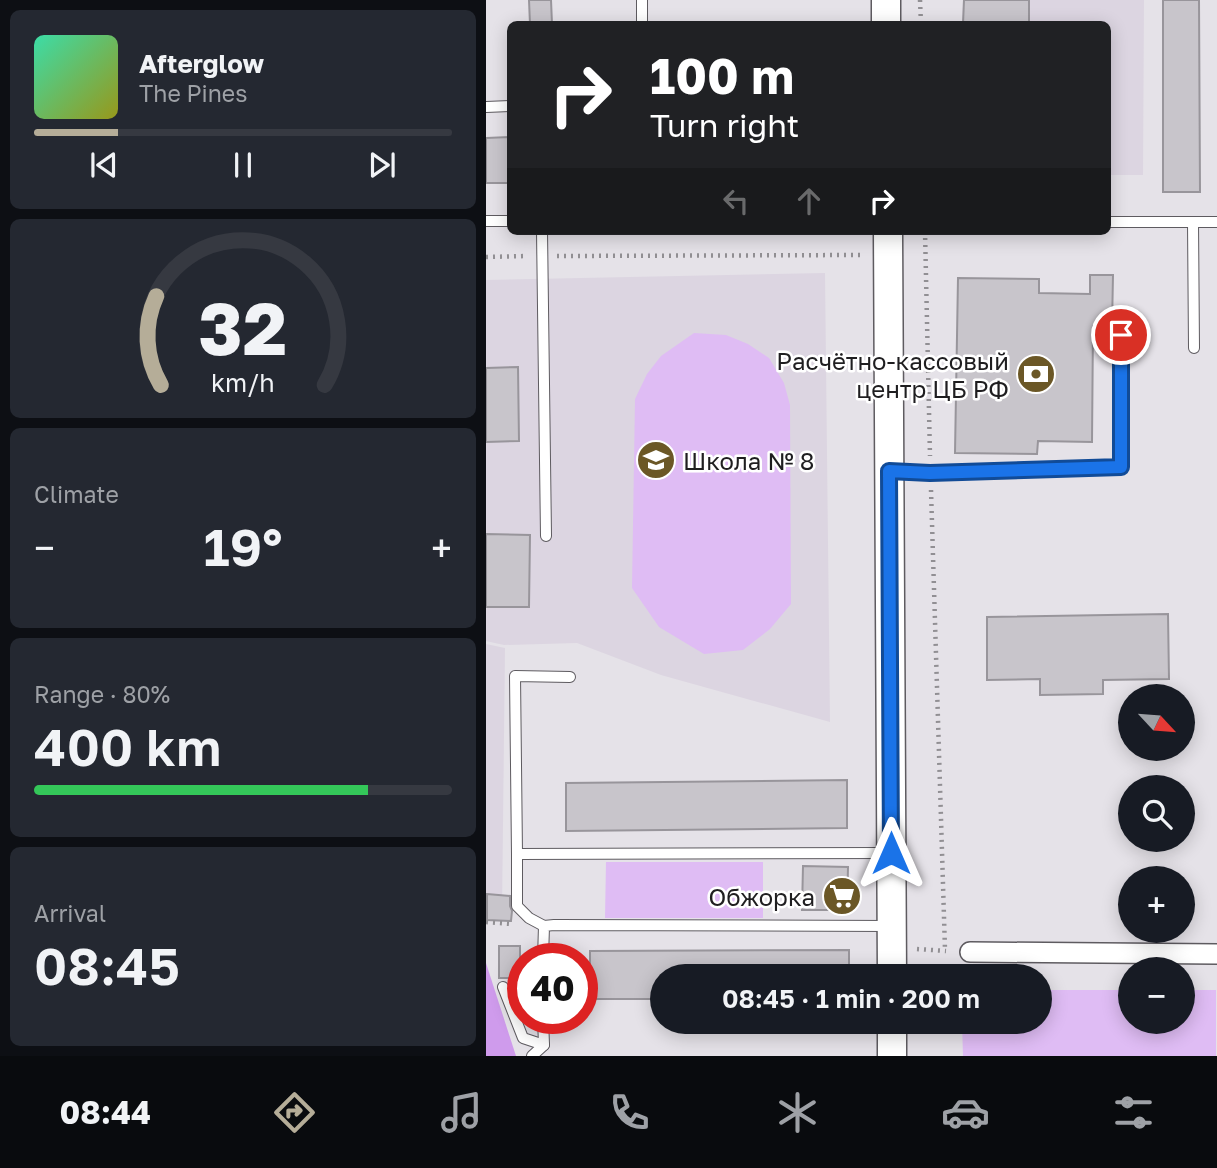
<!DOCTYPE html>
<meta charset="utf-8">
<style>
body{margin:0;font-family:"Golos Text",sans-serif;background:#242831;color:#f1f3f6;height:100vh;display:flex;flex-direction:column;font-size:26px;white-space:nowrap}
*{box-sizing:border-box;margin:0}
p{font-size:23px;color:#9ea1a6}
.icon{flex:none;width:38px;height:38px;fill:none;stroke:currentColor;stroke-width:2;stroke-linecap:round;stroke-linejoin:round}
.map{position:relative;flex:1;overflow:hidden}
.sheet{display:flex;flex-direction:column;gap:10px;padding:10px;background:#0d0f14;width:486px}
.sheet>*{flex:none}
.top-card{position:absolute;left:21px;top:21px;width:604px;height:214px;border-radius:10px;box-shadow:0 4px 18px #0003;background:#202124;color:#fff;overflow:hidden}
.needle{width:46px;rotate:116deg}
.fabs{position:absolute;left:632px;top:684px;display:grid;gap:14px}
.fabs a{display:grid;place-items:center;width:77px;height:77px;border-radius:50%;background:#171b24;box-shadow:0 4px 18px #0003;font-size:35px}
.speed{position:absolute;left:21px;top:943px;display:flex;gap:14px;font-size:35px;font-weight:700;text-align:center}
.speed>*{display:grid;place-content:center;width:91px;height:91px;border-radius:50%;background:#171b24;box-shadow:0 4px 18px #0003;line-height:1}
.speed .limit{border:10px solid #d22;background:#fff;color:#111}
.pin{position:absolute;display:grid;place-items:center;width:60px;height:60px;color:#fff;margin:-30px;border:4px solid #fff;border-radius:50%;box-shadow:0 2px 7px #0007}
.me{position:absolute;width:77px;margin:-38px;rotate:0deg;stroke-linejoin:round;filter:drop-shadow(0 0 5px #0008)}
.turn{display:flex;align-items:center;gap:24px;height:147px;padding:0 28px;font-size:32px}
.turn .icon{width:91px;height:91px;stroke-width:2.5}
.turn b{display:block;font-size:49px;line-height:60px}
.lanes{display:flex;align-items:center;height:66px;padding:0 28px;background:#0003;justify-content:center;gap:35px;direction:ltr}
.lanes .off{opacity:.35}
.big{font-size:52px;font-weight:600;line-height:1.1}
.sheet .widget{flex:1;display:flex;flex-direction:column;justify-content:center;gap:10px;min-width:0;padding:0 24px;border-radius:10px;background:#242831}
.sheet .dial{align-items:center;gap:0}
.dial svg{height:182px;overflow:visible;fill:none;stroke:#363941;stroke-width:7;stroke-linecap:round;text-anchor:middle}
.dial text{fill:#f1f3f6;stroke:none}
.song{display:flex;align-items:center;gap:21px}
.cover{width:84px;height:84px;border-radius:10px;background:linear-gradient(135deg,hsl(160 70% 55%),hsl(60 70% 35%))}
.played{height:7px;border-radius:4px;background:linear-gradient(90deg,#b5ad98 20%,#363941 20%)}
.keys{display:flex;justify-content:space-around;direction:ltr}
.heat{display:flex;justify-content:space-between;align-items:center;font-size:38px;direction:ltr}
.charge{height:10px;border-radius:5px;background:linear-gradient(90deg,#34c759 80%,#363941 0)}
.trip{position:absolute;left:164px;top:964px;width:402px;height:70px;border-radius:35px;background:#171b24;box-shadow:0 4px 18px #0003;font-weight:600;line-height:70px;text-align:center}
.tabs{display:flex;height:112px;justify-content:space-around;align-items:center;background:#090b0e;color:#9ea1a6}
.tabs .icon{width:49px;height:49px}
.tabs .selected{color:#b5ad98}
.tabs b{font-size:32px;color:#f1f3f6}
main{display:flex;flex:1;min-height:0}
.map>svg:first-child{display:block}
</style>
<main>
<section class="sheet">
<div class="widget">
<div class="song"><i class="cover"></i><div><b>Afterglow</b><p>The Pines</p></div></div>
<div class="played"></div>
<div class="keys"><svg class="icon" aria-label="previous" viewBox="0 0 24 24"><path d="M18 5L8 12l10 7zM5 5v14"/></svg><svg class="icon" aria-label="pause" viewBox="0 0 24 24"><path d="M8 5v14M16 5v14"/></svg><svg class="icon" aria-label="next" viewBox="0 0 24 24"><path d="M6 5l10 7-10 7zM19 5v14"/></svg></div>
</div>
<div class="widget dial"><svg viewBox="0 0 100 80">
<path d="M14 69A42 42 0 1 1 86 69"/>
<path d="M14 69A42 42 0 0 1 12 30" stroke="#b5ad98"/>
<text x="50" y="56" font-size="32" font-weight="700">32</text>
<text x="50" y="72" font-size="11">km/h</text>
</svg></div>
<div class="widget"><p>Climate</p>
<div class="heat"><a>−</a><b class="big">19°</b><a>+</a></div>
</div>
<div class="widget"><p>Range · 80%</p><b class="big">400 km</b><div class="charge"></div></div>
<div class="widget"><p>Arrival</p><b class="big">08:45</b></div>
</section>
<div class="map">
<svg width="731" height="1056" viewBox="0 0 731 1056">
<rect width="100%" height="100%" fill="#e5e2e8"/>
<!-- built -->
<g fill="#dcd5e1">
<path d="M 477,0 L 658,0 L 657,175 L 621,175 L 621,24 L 476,24 Z"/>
<path d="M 339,273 L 344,722 L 175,675 L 91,643 L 18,645 L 0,641 L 0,280 Z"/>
<path d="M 0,644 L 19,648 L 16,913 L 0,911 Z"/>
</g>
<!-- green -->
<g fill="#dfbcf4">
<path d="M 208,333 L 240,335 L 262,344 L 283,358 L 298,383 L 304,405 L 305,604 L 284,629 L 257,650 L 218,654 L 173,627 L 146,588 L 149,399 L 161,374 L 175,356 Z"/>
<path d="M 120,862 L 277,862 L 277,918 L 119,918 Z"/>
<path d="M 555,990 L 644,990 L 644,1022 L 696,1022 L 697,990 L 730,990 L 730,1056 L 477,1056 L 476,1022 L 555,1022 Z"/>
</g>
<!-- forest -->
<path fill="#cf9bec" d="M 0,963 L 30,1056 L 0,1056 Z"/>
<!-- building -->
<g fill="#c8c5cb" stroke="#98959b" stroke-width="2">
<path d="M 43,0 L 65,0 L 66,24 L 44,24 Z"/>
<path d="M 478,0 L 543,0 L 543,24 L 477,24 Z"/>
<path d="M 677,0 L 713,0 L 714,192 L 677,192 Z"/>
<path d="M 23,137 L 24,183 L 0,183 L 0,138 Z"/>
<path d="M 604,275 L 627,275 L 626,326 L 607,326 L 606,442 L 552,441 L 551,454 L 469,453 L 472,278 L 553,279 L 553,293 L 604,294 Z"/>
<path d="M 32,367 L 33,441 L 0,442 L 0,368 Z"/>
<path d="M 0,534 L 44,535 L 43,607 L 0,607 Z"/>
<path d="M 682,614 L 683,679 L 617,680 L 617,694 L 554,695 L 554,679 L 501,680 L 501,617 Z"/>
<path d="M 361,780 L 361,828 L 80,831 L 80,783 Z"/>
<path d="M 317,866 L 362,867 L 361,910 L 316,910 Z"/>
<path d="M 1,894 L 24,896 L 24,906 L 26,911 L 25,921 L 1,920 Z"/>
<rect x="13" y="946" width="21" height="32"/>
<path d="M 363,950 L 363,976 L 177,976 L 177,999 L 104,999 L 104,951 Z"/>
</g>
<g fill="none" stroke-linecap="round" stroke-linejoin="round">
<defs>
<g id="lane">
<path d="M 156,0 L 156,24"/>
<path d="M 0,107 L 24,106"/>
<path d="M 0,221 L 24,221"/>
<path d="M 621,222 L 731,222"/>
<path d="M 707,222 L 708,348"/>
<path d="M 56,231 L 60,536"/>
<path d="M 407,472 L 444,473 L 635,467 L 635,335"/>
<path d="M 84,677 L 29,676 L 31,854 L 404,853"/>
<path d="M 31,854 L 31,906 L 43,918 L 58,926"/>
<path d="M 57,959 L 58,926 L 68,925 L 405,926"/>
<path d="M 17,987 L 37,1038 L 58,1045"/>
<path d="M 46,1056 L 58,1045 L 57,1018"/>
</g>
<path id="street" d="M 484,952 L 731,954"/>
<g id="secondary">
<path d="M 400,0 L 400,24"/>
<path d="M 402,231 L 406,976"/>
<path d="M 406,1022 L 406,1056"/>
</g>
</defs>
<!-- lane casing -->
<use href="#lane" stroke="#5e5b60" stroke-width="12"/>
<!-- street casing -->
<use href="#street" stroke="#5e5b60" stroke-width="22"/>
<!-- secondary casing -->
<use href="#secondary" stroke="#5e5b60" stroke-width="31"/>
<!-- path -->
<g stroke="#918f93" stroke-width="4.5" stroke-dasharray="2 5" stroke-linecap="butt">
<path d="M 434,0 L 435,24"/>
<path d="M 439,231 L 444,456"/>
<path d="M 71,256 L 377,255"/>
<path d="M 0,257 L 41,256"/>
<path d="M 445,490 L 459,950"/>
<path d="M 0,922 L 25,924"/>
<path d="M 431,949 L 460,951"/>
</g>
<!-- lane -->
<use href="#lane" stroke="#fff" stroke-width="10"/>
<!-- street -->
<use href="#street" stroke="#fff" stroke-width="19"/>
<!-- secondary -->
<use href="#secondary" stroke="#fff" stroke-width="28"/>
</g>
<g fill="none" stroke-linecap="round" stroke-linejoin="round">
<defs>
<path id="route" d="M 405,853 L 403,471 L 444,473 L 635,467 L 635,335"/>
</defs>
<!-- route casing -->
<use href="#route" stroke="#114b97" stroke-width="18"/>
<!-- route -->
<use href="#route" stroke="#1a73e8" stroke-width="12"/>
</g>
<!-- icons -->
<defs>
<symbol id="bank-disc" viewBox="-11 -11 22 22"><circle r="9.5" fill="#6b5726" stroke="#fff"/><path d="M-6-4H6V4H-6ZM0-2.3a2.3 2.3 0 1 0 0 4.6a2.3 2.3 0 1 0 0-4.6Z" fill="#fff"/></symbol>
<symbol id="school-disc" viewBox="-11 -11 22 22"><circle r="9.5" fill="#6b5726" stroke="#fff"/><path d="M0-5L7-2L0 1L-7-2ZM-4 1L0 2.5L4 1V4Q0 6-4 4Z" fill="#fff"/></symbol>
<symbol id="supermarket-disc" viewBox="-11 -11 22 22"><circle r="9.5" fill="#6b5726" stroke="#fff"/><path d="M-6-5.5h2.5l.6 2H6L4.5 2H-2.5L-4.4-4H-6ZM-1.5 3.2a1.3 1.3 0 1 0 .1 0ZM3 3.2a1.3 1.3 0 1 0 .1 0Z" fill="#fff"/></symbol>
</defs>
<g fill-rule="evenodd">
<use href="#bank-disc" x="528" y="352" width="44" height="44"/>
<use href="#school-disc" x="148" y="438" width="44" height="44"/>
<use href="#supermarket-disc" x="334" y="874" width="44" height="44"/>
</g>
<g text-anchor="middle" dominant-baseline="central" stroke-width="5" stroke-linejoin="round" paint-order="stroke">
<!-- poi labels -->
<g font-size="24" fill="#1f1e20" stroke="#fff" text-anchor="end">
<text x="523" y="360">Расчётно-кассовый<tspan x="523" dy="28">центр ЦБ РФ</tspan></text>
<text x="197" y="460" text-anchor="start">Школа № 8</text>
<text x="329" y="896">Обжорка</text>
</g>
</g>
</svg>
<div class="fabs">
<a><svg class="needle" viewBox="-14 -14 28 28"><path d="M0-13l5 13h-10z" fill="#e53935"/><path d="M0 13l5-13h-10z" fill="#9ea1a6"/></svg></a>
<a><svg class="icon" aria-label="search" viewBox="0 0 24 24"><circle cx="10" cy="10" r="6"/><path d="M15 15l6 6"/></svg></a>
<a>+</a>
<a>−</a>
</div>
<div class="speed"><div class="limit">40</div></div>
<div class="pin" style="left:635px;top:335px;background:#d93025"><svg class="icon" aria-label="arrive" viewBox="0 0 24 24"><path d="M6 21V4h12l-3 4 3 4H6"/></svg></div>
<svg class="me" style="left:405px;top:853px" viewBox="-20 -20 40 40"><path d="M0-17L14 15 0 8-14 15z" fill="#1a73e8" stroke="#fff" stroke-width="4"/></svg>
<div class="trip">08:45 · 1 min · 200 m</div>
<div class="top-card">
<div class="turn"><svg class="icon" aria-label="right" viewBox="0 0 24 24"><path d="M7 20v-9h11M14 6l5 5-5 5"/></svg><div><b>100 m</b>Turn right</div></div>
<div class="lanes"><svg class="icon off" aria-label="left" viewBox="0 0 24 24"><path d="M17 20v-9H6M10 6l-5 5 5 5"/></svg><svg class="icon off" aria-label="ahead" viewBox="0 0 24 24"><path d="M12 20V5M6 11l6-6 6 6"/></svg><svg class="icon" aria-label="right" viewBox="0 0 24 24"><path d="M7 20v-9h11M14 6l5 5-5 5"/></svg></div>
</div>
</div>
</main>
<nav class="tabs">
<b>08:44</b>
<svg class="icon selected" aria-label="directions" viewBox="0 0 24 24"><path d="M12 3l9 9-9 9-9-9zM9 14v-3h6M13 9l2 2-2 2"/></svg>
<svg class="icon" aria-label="music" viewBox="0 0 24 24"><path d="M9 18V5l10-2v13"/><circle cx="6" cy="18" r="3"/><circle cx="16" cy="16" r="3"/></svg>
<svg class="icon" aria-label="phone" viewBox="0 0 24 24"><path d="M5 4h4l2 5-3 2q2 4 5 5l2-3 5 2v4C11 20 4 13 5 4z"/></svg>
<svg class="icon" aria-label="climate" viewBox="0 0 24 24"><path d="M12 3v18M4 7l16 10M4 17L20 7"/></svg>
<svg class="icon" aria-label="car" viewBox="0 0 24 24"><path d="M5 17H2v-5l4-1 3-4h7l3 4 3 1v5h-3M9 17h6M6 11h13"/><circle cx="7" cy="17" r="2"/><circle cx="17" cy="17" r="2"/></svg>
<svg class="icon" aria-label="filters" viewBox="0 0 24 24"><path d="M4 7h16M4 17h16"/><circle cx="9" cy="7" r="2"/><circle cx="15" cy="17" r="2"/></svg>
</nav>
